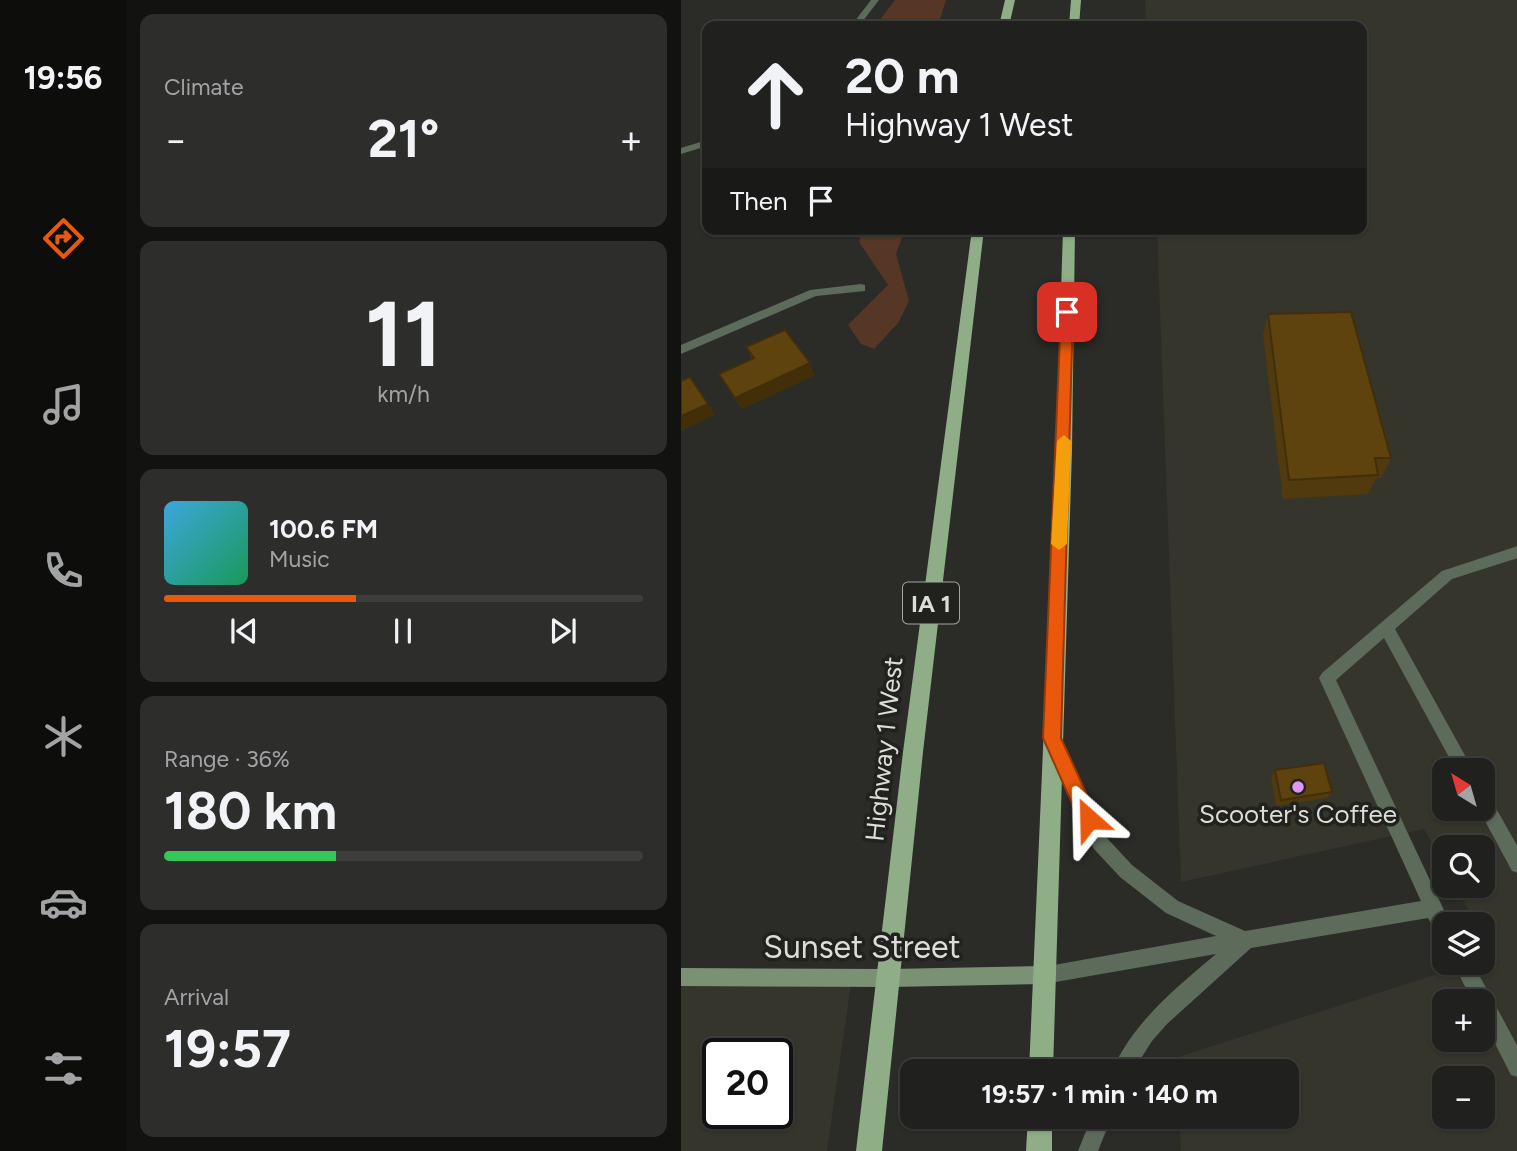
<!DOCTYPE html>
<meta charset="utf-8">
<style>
body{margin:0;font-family:Figtree,sans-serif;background:#2d2d2b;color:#f1f3f6;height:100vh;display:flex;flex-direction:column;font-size:26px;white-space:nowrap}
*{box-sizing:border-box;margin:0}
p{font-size:23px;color:#a2a3a4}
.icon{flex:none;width:38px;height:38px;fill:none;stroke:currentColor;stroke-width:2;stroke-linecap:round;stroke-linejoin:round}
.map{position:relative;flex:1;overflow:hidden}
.panel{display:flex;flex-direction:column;gap:14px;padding:14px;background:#121210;width:555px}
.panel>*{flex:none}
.hud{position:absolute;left:21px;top:21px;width:665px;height:214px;border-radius:14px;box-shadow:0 2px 5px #0004,0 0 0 2px #3d3e3c;background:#20201e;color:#f1f3f6;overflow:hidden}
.needle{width:46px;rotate:323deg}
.controls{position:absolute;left:751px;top:758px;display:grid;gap:14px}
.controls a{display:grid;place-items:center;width:63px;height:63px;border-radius:14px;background:#20201e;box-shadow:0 2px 5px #0004,0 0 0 2px #3d3e3c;font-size:35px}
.speed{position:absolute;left:21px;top:1038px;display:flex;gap:14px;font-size:35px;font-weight:700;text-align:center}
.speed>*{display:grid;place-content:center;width:91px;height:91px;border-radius:50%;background:#20201e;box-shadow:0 2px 5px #0004,0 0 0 2px #3d3e3c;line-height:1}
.speed .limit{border:4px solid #111;border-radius:10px;background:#fff;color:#111}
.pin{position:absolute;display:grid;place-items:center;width:60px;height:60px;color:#fff;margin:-30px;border-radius:14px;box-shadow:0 4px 10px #0006}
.me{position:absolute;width:77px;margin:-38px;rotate:335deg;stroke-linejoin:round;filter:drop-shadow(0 0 5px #0008)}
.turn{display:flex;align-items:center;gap:24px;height:147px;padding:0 28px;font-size:32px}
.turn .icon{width:91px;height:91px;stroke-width:2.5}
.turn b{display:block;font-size:49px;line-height:60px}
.then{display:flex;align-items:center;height:66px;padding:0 28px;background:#0003;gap:14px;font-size:26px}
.big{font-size:52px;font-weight:700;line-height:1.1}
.panel .widget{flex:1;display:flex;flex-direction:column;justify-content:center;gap:10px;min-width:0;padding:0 24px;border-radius:14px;background:#2d2d2b}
.panel .dial{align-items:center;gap:0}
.dial b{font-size:91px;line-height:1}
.song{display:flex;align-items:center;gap:21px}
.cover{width:84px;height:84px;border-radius:10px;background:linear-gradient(135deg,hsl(200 70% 55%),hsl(150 70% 35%))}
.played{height:7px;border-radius:4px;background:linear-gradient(90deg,#ea580c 40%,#3d3e3c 40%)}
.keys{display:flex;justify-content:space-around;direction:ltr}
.heat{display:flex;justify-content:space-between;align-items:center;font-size:38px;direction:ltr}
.charge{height:10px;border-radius:5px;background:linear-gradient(90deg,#34c759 36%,#3d3e3c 0)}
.trip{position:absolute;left:219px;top:1059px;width:399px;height:70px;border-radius:14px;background:#20201e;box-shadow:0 2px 5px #0004,0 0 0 2px #3d3e3c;font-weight:700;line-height:70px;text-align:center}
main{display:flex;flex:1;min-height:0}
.dock{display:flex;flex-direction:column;width:126px;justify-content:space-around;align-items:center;background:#0d0d0c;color:#a2a3a4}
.dock .icon{width:49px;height:49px}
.dock .selected{color:#ea580c}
.dock b{font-size:32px;color:#f1f3f6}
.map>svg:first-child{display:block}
</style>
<main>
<nav class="dock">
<b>19:56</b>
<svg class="icon selected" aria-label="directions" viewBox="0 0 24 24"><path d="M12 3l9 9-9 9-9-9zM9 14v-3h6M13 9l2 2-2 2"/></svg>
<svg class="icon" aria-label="music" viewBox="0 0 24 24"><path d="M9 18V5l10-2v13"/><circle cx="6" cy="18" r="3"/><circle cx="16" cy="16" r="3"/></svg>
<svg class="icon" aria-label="phone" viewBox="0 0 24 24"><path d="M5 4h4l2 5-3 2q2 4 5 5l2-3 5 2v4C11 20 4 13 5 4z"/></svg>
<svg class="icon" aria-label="climate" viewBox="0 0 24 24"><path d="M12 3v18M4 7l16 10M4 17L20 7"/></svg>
<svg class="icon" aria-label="car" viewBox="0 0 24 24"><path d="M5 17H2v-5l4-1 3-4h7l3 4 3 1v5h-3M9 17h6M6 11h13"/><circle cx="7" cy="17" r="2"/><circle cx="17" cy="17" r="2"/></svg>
<svg class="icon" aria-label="filters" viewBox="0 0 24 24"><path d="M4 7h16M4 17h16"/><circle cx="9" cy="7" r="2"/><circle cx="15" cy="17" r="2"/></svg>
</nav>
<section class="panel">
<div class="widget"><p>Climate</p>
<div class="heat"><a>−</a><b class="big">21°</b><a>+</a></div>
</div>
<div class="widget dial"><b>11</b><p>km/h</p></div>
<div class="widget">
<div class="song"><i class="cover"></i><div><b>100.6 FM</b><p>Music</p></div></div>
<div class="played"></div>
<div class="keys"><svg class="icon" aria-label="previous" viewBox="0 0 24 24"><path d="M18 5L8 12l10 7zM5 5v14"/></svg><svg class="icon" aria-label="pause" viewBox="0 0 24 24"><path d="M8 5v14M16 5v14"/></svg><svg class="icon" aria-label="next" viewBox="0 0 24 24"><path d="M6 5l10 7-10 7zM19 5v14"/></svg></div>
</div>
<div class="widget"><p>Range · 36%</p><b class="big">180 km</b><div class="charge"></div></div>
<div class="widget"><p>Arrival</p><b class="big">19:57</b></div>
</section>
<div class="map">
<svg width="837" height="1151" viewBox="0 0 837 1151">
<rect width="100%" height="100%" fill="#2b2b28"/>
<!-- built -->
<g fill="#35352c" fill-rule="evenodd">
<path d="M 464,0 L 836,0 L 836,1151 L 500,1151 L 498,1117 L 606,1116 L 606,1071 L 495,1071 L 494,1058 L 791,963 L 802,962 L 802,959 L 813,955 L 802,935 L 802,924 L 796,924 L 774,886 L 802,886 L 802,847 L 763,847 L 763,865 L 743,829 L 500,882 L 476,229 L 681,229 L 681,26 L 465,26 ZM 763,770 L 802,770 L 802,808 L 763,808 ZM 763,1001 L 802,1001 L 802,1040 L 763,1040 ZM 763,1078 L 802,1078 L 802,1116 L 763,1116 Z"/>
<path d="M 0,977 L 171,977 L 146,1151 L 0,1151 ZM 37,1054 L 96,1054 L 96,1113 L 37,1113 Z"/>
</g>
<!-- green -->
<g fill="#563624">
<path d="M 214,0 L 265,0 L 257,26 L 194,26 Z"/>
<path d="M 182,229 L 224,229 L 215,254 L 228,301 L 217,323 L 193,349 L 180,344 L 167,325 L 207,285 L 178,242 Z"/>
</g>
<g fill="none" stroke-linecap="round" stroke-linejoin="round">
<!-- lane -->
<g fill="#5d6c5a" fill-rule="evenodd">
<path d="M 837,546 L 837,558 L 771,579 L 714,629 L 792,770 L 775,770 L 703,638 L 655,680 L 769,923 L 763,924 L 763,938 L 757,935 L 747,918 L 570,948 L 486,1024 L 471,1041 L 452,1071 L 431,1071 C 452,1022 496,987 535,954 L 363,984 L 356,982 L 354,975 L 356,968 L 535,936 L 485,913 L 439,877 L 413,849 L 366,746 L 368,741 L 374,738 L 380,741 L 425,837 L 451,865 L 497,901 L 564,931 L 740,901 L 638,678 L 641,673 L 761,571 Z"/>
<path d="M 802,794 L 808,796 L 837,847 L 837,873 L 831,871 L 797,808 L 802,808 Z"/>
<path d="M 772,962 L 791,962 L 837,1047 L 837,1077 L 830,1075 L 802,1020 L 802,1001 L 791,1001 Z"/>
<path d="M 411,1116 L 431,1116 L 417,1151 L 397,1151 Z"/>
</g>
<!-- street -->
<g fill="#5d6c5a" fill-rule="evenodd">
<path d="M 190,0 L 198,0 L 178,26 L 170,26 Z"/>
<path d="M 26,140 L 26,146 L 0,154 L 0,148 Z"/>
<path d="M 180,284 L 184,285 L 184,291 L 135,296 L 0,354 L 0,345 L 129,290 Z"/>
</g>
<!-- secondary -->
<path fill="#7a9174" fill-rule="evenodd" d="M 363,966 L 370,968 L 372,975 L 370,982 L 363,984 L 209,987 L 0,986 L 0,968 L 209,969 Z"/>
<!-- primary -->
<g fill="#8fae88" fill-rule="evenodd">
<path d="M 324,0 L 334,0 L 328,26 L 318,26 Z"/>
<path d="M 390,0 L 400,0 L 398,26 L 388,26 Z"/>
<path d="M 291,229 L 303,229 L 242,752 L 201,1151 L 175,1151 L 222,752 Z"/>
<path d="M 382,229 L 394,229 L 391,450 L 372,1071 L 348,1071 L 375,450 Z"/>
<path d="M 347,1116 L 371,1116 L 371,1151 L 345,1151 Z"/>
</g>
</g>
<!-- wall -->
<g fill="#513a0d">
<path d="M 587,314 L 710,458 L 700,478 L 695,478 L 687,494 L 602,499 L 582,335 Z"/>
<path d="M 65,347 L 134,375 L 61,409 L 38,374 L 71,359 Z"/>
<path d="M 594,770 L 651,792 L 646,798 L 595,806 L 590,777 Z"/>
</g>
<!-- shaded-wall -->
<g fill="#422f0a">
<path d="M 129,363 L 134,375 L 61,409 L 54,398 Z"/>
<path d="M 27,404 L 34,415 L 0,431 L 0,416 Z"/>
</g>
<!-- building -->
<g fill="#5e430f" stroke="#422f0a" stroke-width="2">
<path d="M 670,312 L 710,458 L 694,458 L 697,475 L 608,480 L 587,314 Z"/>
<path d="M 104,330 L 129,363 L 54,398 L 38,374 L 73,358 L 65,347 Z"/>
<path d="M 9,377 L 27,404 L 0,416 L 0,381 Z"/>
<path d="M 643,763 L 651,792 L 600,800 L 594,770 Z"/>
</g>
<!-- route -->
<path fill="#ea580c" stroke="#983908" stroke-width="2" d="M 386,308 L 392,312 L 380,738 L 417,819 L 414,826 L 408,828 L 401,826 L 362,738 L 380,312 Z"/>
<!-- slow -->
<path fill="#f59e0b" d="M 383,435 L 390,441 L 386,544 L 378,550 L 370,544 L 376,441 Z"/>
<!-- markers -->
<circle fill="#de98f2" stroke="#21211e" stroke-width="2.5" cx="617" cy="787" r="7"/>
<g text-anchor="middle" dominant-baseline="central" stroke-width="7" stroke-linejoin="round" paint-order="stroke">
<!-- shield labels -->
<rect fill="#21211e" stroke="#a4a4a2" stroke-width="2" x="222" y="582.5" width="56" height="41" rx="5"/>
<g font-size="24" font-weight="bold" fill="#dcdcda">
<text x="250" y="603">IA 1</text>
</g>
<!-- street labels -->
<g font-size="26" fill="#dcdcda" stroke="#21211e">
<text transform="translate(203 749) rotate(-84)">Highway 1 West</text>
</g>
<!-- poi labels -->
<g font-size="26" fill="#dcdcda" stroke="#21211e">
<text x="617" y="814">Scooter's Coffee</text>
</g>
<!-- near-street labels -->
<g font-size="32" fill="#dcdcda" stroke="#21211e">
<text x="181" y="947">Sunset Street</text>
</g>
</g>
</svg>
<div class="controls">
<a><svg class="needle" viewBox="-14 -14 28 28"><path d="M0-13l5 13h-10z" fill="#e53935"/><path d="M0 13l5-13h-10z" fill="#a2a3a4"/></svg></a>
<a><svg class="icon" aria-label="search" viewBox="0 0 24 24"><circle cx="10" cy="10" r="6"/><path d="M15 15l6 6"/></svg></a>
<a><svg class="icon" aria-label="layers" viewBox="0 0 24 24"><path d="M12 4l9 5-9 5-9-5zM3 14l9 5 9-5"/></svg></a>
<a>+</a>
<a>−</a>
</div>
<div class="speed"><div class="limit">20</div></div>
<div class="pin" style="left:386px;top:312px;background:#d93025"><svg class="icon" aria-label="arrive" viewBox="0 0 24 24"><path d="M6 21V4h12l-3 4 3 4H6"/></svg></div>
<svg class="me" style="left:408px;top:819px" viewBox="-20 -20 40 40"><path d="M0-17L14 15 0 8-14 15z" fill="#ea580c" stroke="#fff" stroke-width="4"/></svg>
<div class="trip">19:57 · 1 min · 140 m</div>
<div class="hud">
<div class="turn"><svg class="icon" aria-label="ahead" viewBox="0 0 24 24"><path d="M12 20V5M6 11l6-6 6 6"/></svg><div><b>20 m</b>Highway 1 West</div></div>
<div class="then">Then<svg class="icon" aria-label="arrive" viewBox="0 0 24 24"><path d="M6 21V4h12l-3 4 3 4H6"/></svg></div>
</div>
</div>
</main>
